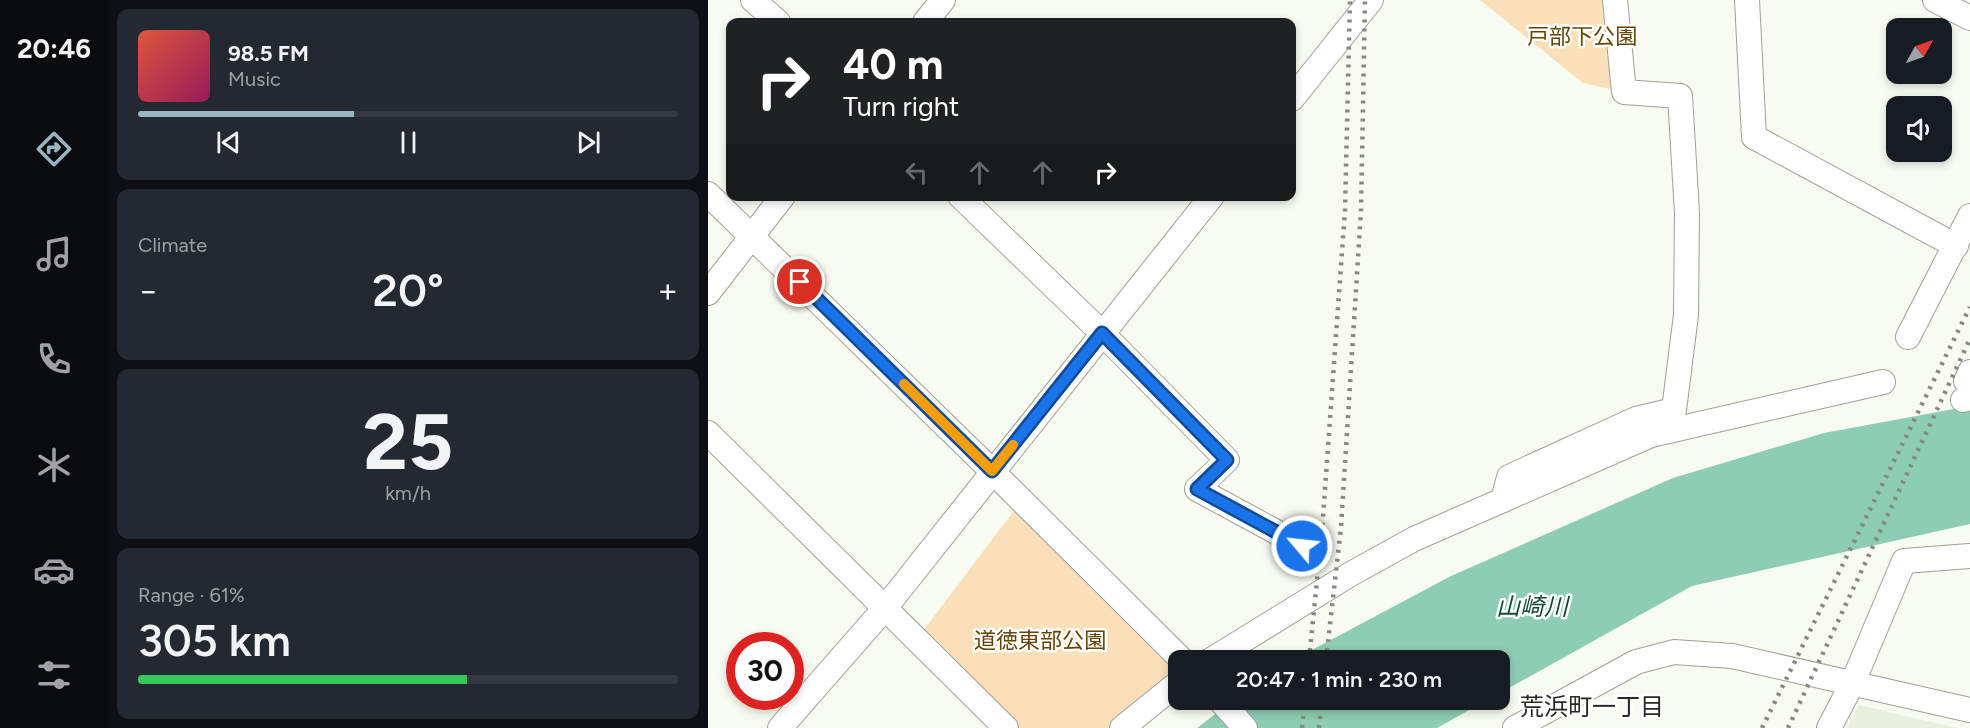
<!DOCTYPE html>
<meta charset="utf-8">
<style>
body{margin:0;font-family:Figtree,"Noto Sans JP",sans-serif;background:#242831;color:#f1f3f6;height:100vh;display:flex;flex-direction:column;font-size:22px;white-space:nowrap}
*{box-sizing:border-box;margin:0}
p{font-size:20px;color:#9ea1a6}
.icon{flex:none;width:33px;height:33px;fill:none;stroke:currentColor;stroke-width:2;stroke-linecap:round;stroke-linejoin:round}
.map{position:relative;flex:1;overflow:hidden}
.side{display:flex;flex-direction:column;gap:9px;padding:9px;background:#0d0f14;width:600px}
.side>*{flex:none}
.hud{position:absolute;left:18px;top:18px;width:570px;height:183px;border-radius:12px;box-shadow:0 3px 9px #0003;background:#202124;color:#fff;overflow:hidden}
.needle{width:39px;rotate:50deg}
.fabs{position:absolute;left:1178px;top:18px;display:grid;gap:12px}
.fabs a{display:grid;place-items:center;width:66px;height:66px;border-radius:12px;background:#171b24;box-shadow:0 3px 9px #0003;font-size:30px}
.speed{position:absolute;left:18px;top:632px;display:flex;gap:12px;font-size:30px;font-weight:700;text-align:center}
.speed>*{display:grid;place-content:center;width:78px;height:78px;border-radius:50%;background:#171b24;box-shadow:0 3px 9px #0003;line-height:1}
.speed .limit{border:9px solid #d22;background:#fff;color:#111}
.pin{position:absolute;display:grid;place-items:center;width:51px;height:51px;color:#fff;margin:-26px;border:3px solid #fff;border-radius:50%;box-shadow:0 2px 6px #0007}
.me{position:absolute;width:66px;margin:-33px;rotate:298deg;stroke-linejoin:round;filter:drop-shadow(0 0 4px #0008)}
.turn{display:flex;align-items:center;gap:21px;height:126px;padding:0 18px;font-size:27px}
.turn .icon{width:78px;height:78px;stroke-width:2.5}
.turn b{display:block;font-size:42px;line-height:51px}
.lanes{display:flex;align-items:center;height:57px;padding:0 18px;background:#0003;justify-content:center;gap:30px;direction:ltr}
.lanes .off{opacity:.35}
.big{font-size:45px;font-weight:600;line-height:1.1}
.side .widget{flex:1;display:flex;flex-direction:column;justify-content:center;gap:9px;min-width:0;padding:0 21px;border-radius:12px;background:#242831}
.side .dial{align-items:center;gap:0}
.dial b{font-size:78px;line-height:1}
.song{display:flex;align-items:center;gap:18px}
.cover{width:72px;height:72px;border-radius:9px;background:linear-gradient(135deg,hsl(10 70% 55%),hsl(330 70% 35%))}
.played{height:6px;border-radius:3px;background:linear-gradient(90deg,#9bb4c2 40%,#363941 40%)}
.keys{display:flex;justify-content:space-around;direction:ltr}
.heat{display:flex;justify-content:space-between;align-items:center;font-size:33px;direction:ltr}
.charge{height:9px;border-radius:4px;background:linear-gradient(90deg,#34c759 61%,#363941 0)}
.trip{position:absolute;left:460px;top:650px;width:342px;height:60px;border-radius:12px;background:#171b24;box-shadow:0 3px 9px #0003;font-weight:600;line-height:60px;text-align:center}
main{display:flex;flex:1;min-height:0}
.menu{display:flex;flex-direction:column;width:108px;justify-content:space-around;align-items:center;background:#090b0e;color:#9ea1a6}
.menu .icon{width:42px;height:42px}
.menu .current{color:#9bb4c2}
.menu b{font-size:27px;color:#f1f3f6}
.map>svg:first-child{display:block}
</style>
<main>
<nav class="menu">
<b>20:46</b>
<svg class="icon current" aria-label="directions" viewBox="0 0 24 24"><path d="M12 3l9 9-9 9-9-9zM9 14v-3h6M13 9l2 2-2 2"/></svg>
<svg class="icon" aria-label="music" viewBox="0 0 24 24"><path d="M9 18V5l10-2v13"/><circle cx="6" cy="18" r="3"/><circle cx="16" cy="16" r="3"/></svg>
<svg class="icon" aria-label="phone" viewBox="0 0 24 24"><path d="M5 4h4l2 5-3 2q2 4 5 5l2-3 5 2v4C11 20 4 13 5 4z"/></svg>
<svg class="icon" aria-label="climate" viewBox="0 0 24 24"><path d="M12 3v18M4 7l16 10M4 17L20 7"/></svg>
<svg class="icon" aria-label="car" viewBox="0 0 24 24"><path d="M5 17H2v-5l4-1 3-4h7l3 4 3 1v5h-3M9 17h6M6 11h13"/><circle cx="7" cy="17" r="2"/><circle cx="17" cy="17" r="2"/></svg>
<svg class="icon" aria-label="filters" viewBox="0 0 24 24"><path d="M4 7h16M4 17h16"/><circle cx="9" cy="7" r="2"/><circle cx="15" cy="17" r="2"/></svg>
</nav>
<section class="side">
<div class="widget">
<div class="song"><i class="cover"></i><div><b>98.5 FM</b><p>Music</p></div></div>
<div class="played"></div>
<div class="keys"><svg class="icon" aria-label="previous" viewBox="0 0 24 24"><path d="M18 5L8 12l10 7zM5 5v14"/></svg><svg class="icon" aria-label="pause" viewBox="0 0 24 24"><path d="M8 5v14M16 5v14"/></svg><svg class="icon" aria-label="next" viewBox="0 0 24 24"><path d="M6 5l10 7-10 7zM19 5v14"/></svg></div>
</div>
<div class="widget"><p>Climate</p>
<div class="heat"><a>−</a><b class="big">20°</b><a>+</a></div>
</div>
<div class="widget dial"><b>25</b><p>km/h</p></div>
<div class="widget"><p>Range · 61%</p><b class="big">305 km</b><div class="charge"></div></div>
</section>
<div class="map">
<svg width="1262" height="728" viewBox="0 0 1262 728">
<rect width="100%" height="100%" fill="#f8fbf1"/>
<!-- built -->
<path fill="#eaf0df" d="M 1151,705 L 1249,728 L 1139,728 Z"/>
<!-- green -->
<g fill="#f9e0b9">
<path d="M 772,0 L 907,0 L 916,92 L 875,83 Z"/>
<path d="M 314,500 L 474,660 L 471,682 L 414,728 L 298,728 L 209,639 Z"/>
</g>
<!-- water -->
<g fill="#8dcdb3">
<path d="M 1262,406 L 1262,524 L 984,586 L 792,693 L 792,660 L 585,660 L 743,576 L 965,478 L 1116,433 Z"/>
<path d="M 527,699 L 781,699 L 729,728 L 489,728 Z"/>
</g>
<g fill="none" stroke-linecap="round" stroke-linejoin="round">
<defs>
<g id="minor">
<path d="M 45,0 L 70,22"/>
<path d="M 1039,0 L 1046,137 L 1248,246"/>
<path d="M 1227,0 L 1262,18"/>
<path d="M 217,22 L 235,0"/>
<path d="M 584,99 L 663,0"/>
<path d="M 0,194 L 284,471 L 474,660"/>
<path d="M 252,196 L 394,333 L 519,460 L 489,489 L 594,546"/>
<path d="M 0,293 L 75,196"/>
<path d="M 1200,337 L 1262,216"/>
<path d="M 1258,381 L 1262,372"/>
<path d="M 1255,400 L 1262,398"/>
<path d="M 0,433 L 298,728"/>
<path d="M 795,500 L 943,435 L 1175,382"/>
<path d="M 503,660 L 641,575 L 706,539 L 795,500 L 801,477 L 928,419 L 966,410 L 978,315 L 979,213 L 972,96 L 916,92 L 907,0"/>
<path d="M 511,699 L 537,728"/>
<path d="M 72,728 L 177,608 L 504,196"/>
<path d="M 414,728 L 471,682"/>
<path d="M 807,728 L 928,662 L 966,652 L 1024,656 L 1262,710"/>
<path d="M 1121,728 L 1145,682 L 1196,561 L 1262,556"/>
</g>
</defs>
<!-- minor casing -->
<use href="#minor" stroke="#9ea198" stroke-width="26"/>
<!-- minor -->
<use href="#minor" stroke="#fff" stroke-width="24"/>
<!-- rail -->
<g stroke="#868982" stroke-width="4.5" stroke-dasharray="3 6" stroke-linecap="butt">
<path d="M 601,660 L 614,531 L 637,210 L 642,0"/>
<path d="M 618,660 L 633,527 L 653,211 L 657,0"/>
<path d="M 594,728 L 597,699"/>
<path d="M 611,728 L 614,699"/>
<path d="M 1054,728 L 1262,307"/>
<path d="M 1080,728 L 1262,339"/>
</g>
</g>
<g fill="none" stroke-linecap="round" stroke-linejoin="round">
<defs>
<path id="route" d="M 92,282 L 284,471 L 394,333 L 519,460 L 489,489 L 594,546"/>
</defs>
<!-- route casing -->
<use href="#route" stroke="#114b97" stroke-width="15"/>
<!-- route -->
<use href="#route" stroke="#1a73e8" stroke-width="10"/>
<!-- slow -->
<path stroke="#f59e0b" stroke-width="10" d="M 196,384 L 284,471 L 305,445"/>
</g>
<g text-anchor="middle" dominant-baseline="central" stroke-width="5" stroke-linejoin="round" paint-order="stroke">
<!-- park labels -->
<g font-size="22" fill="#654503" stroke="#fff">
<text x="874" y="36">戸部下公園</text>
<text x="332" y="640">道徳東部公園</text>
</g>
<!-- water labels -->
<g font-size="24" font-style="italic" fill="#154a38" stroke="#fff">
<text x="824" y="606">山崎川</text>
</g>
<!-- neighbourhood labels -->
<g font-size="24" fill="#272925" stroke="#fff">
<text x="884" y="706">荒浜町一丁目</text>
</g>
</g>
</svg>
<div class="fabs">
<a><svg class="needle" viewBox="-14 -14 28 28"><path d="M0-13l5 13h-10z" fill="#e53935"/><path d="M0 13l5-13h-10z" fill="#9ea1a6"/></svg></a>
<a><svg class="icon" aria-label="sound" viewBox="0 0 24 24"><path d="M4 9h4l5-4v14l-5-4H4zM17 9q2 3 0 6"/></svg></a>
</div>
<div class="speed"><div class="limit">30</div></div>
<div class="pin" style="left:92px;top:282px;background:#d93025"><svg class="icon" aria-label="arrive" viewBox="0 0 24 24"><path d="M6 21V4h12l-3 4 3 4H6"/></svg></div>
<svg class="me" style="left:594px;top:546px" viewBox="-20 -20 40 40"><circle r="17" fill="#1a73e8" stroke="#fff" stroke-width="3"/><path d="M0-11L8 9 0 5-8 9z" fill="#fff"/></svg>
<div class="trip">20:47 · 1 min · 230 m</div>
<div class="hud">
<div class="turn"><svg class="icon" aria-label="right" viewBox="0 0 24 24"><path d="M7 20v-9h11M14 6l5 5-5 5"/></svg><div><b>40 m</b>Turn right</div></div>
<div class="lanes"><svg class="icon off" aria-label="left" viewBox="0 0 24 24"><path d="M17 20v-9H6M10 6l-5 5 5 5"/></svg><svg class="icon off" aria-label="ahead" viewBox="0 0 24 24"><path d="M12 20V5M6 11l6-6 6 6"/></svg><svg class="icon off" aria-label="ahead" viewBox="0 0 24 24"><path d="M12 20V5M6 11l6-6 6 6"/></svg><svg class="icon" aria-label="right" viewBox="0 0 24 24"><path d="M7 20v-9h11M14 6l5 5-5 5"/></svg></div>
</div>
</div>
</main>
